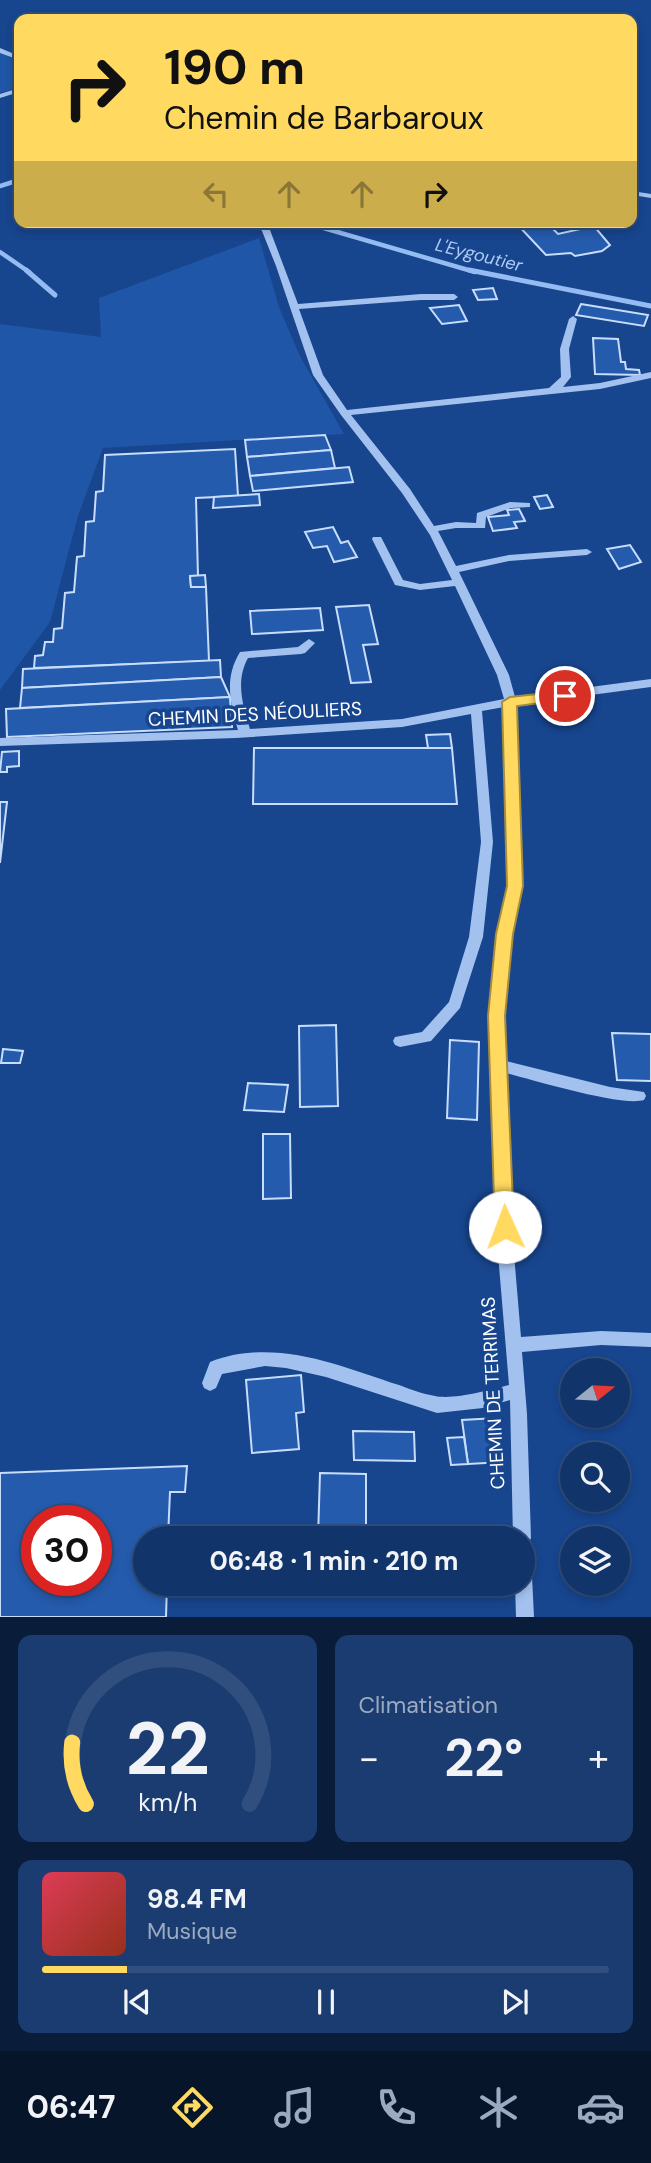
<!DOCTYPE html>
<html lang="fr">
<meta charset="utf-8">
<style>
body{margin:0;font-family:"DM Sans",sans-serif;background:#1a3c70;color:#f1f3f6;height:100vh;display:flex;flex-direction:column;font-size:26px;white-space:nowrap}
*{box-sizing:border-box;margin:0}
p{font-size:23px;color:#9caac1}
.icon{flex:none;width:38px;height:38px;fill:none;stroke:currentColor;stroke-width:2;stroke-linecap:round;stroke-linejoin:round}
.map{position:relative;height:1617px;overflow:hidden}
.sheet{display:flex;flex-direction:column;gap:18px;padding:18px;background:#091d3a;flex:1}
.sheet>*{flex:none}
.guide{position:absolute;left:14px;top:14px;width:623px;height:214px;border-radius:14px;box-shadow:0 4px 10px #0003,0 0 0 2px #304f7e;background:#ffd960;color:#111;overflow:hidden}
.needle{width:46px;rotate:72deg}
.tools{position:absolute;left:560px;top:1358px;display:grid;gap:14px}
.tools a{display:grid;place-items:center;width:70px;height:70px;border-radius:50%;background:#11346a;box-shadow:0 4px 10px #0003,0 0 0 2px #304f7e;font-size:35px}
.speed{position:absolute;left:21px;top:1505px;display:flex;gap:14px;font-size:35px;font-weight:700;text-align:center}
.speed>*{display:grid;place-content:center;width:91px;height:91px;border-radius:50%;background:#11346a;box-shadow:0 4px 10px #0003,0 0 0 2px #304f7e;line-height:1}
.speed .limit{border:10px solid #d22;background:#fff;color:#111}
.pin{position:absolute;display:grid;place-items:center;width:60px;height:60px;color:#fff;margin:-30px;border:4px solid #fff;border-radius:50%;box-shadow:0 2px 7px #0007}
.me{position:absolute;width:77px;margin:-38px;rotate:358deg;stroke-linejoin:round;filter:drop-shadow(0 0 5px #0008)}
.turn{display:flex;align-items:center;gap:24px;height:147px;padding:0 35px;font-size:32px}
.turn .icon{width:91px;height:91px;stroke-width:2.5}
.turn b{display:block;font-size:49px;line-height:60px}
.lanes{display:flex;align-items:center;height:66px;padding:0 35px;background:#0003;justify-content:center;gap:35px;direction:ltr}
.lanes .off{opacity:.35}
.big{font-size:52px;font-weight:700;line-height:1.1}
.sheet .tile{flex:1;display:flex;flex-direction:column;justify-content:center;gap:10px;min-width:0;padding:0 24px;border-radius:14px;background:#1a3c70}
.sheet .dial{align-items:center;gap:0}
.dial svg{height:182px;overflow:visible;fill:none;stroke:#304f7e;stroke-width:7;stroke-linecap:round;text-anchor:middle}
.dial text{fill:#f1f3f6;stroke:none}
.song{display:flex;align-items:center;gap:21px}
.cover{width:84px;height:84px;border-radius:10px;background:linear-gradient(135deg,hsl(350 70% 55%),hsl(10 70% 35%))}
.played{height:7px;border-radius:4px;background:linear-gradient(90deg,#ffd960 15%,#304f7e 15%)}
.keys{display:flex;justify-content:space-around;direction:ltr}
.heat{display:flex;justify-content:space-between;align-items:center;font-size:38px;direction:ltr}
.sheet .tiles{flex:1;display:grid;gap:18px;grid-template-columns:1fr 1fr}
.tile:last-child{grid-column:span 2}
.trip{position:absolute;left:133px;top:1526px;width:402px;height:70px;border-radius:35px;background:#11346a;box-shadow:0 4px 10px #0003,0 0 0 2px #304f7e;font-weight:700;line-height:70px;text-align:center}
.menu{display:flex;height:112px;justify-content:space-around;align-items:center;background:#07152a;color:#9caac1}
.menu .icon{width:49px;height:49px}
.menu .current{color:#ffd960}
.menu b{font-size:32px;color:#f1f3f6}
.map>svg:first-child{display:block}
</style>
<div class="map">
<svg width="651" height="1617" viewBox="0 0 651 1617">
<rect width="100%" height="100%" fill="#17458e"/>
<!-- green -->
<g fill="#1f56a7">
<path d="M 0,53 L 19,61 L 19,87 L 0,93 Z"/>
<path d="M 259,238 L 279,307 L 300,356 L 344,434 L 103,448 L 78,516 L 50,622 L 0,690 L 0,324 L 101,337 L 99,298 Z"/>
</g>
<g fill="none" stroke-linecap="round" stroke-linejoin="round">
<!-- stream-far1 -->
<g stroke="#94bbf2" stroke-width="4.5">
<path d="M 0,186 L 19,180"/>
<path d="M 303,222 L 475,272"/>
<path d="M 0,252 L 29,272"/>
</g>
<!-- stream -->
<g stroke="#94bbf2" stroke-width="5">
<path d="M 26,270 L 55,295"/>
<path d="M 469,270 L 651,306"/>
</g>
</g>
<!-- building -->
<g fill="#255bad" stroke="#c8ddfb" stroke-width="2" fill-rule="evenodd">
<path d="M 515,222 L 546,222 L 558,234 L 594,226 L 610,245 L 602,251 L 575,256 L 571,253 L 546,255 Z"/>
<path d="M 493,288 L 497,299 L 478,300 L 473,290 Z"/>
<path d="M 581,304 L 648,315 L 644,326 L 576,315 Z"/>
<path d="M 459,305 L 467,321 L 442,324 L 430,308 Z"/>
<path d="M 593,338 L 618,339 L 621,362 L 625,362 L 626,369 L 639,370 L 640,375 L 595,374 Z"/>
<path d="M 325,435 L 331,450 L 247,457 L 245,440 Z"/>
<path d="M 235,449 L 238,496 L 196,498 L 198,576 L 190,576 L 191,587 L 206,587 L 209,661 L 34,668 L 35,656 L 43,655 L 45,642 L 53,642 L 54,629 L 62,628 L 65,593 L 74,592 L 77,557 L 84,556 L 86,522 L 94,521 L 96,492 L 103,491 L 105,455 Z"/>
<path d="M 331,450 L 335,468 L 250,476 L 247,457 Z"/>
<path d="M 349,467 L 353,482 L 253,491 L 250,476 Z"/>
<path d="M 259,494 L 260,505 L 213,508 L 214,497 Z"/>
<path d="M 547,495 L 553,507 L 540,509 L 534,497 Z"/>
<path d="M 519,509 L 525,521 L 514,522 L 517,528 L 493,531 L 488,517 L 509,515 L 507,510 Z"/>
<path d="M 333,527 L 341,543 L 348,541 L 357,557 L 334,562 L 327,546 L 313,548 L 305,532 Z"/>
<path d="M 630,545 L 641,562 L 619,569 L 607,549 Z"/>
<path d="M 205,575 L 206,587 L 191,587 L 190,576 Z"/>
<path d="M 369,605 L 378,644 L 363,645 L 371,682 L 351,683 L 336,607 Z"/>
<path d="M 320,608 L 323,630 L 252,634 L 250,611 Z"/>
<path d="M 220,660 L 221,677 L 22,688 L 23,669 Z"/>
<path d="M 221,677 L 230,697 L 20,708 L 22,688 Z"/>
<path d="M 230,697 L 232,727 L 7,737 L 6,709 Z"/>
<path d="M 450,734 L 452,748 L 428,748 L 426,735 Z"/>
<path d="M 254,748 L 452,748 L 457,804 L 253,804 Z"/>
<path d="M 19,751 L 19,766 L 7,767 L 7,772 L 0,772 L 2,752 Z"/>
<path d="M 0,802 L 7,802 L 0,863 Z"/>
<path d="M 336,1025 L 338,1106 L 300,1107 L 299,1026 Z"/>
<path d="M 612,1033 L 651,1034 L 651,1081 L 617,1080 Z"/>
<path d="M 450,1040 L 479,1042 L 477,1120 L 447,1118 Z"/>
<path d="M 3,1049 L 23,1051 L 20,1063 L 1,1063 Z"/>
<path d="M 248,1083 L 288,1085 L 284,1112 L 244,1110 Z"/>
<path d="M 263,1134 L 290,1134 L 291,1198 L 263,1199 Z"/>
<path d="M 301,1375 L 304,1412 L 296,1413 L 299,1449 L 252,1453 L 246,1380 Z"/>
<path d="M 497,1418 L 504,1462 L 468,1464 L 462,1420 Z"/>
<path d="M 353,1431 L 414,1432 L 415,1461 L 354,1460 Z"/>
<path d="M 464,1437 L 468,1464 L 451,1465 L 447,1438 Z"/>
<path d="M 187,1466 L 185,1492 L 170,1492 L 168,1538 L 145,1538 L 145,1584 L 167,1584 L 166,1617 L 0,1617 L 0,1473 ZM 37,1521 L 96,1521 L 96,1580 L 37,1580 Z"/>
<path d="M 320,1473 L 366,1474 L 366,1538 L 318,1538 Z"/>
</g>
<g fill="none" stroke-linecap="round" stroke-linejoin="round">
<!-- minor -->
<g fill="#a2c1ef" fill-rule="evenodd">
<path d="M 0,48 L 19,56 L 19,60 L 0,53 Z"/>
<path d="M 19,88 L 19,92 L 0,98 L 0,94 Z"/>
<path d="M 632,191 L 651,194 L 651,198 L 632,195 Z"/>
<path d="M 255,222 L 264,222 L 270,230 L 298,304 L 421,294 L 454,294 L 458,297 L 454,300 L 421,300 L 299,309 L 323,375 L 347,410 L 549,388 L 561,377 L 560,349 L 569,319 L 573,316 L 577,319 L 569,349 L 571,377 L 563,387 L 600,383 L 651,372 L 651,378 L 600,389 L 351,415 L 410,489 L 434,526 L 456,522 L 476,523 L 477,513 L 510,502 L 530,503 L 530,507 L 511,508 L 486,517 L 485,528 L 456,528 L 438,531 L 456,566 L 509,555 L 587,549 L 592,552 L 587,555 L 509,561 L 459,572 L 509,675 L 515,697 L 651,679 L 651,687 L 516,705 L 521,886 L 512,934 L 504,1016 L 506,1061 L 610,1087 L 644,1092 L 646,1096 L 644,1100 C 622,1107 533,1080 506,1073 L 514,1254 L 521,1337 L 601,1331 L 651,1333 L 651,1347 L 601,1345 L 522,1352 L 527,1414 L 531,1538 L 528,1544 L 523,1546 L 523,1538 L 513,1538 L 510,1400 L 483,1408 L 437,1413 L 326,1377 L 286,1368 L 265,1366 L 222,1374 L 216,1388 L 210,1391 L 204,1388 L 202,1383 L 210,1362 C 274,1337 338,1365 399,1385 C 410,1389 422,1394 435,1396 C 453,1400 490,1390 509,1385 L 498,1254 L 490,1016 L 498,934 L 509,886 L 504,707 L 482,711 L 493,842 L 483,937 L 460,1008 L 431,1041 L 400,1047 L 395,1045 L 393,1041 L 395,1037 L 422,1032 L 449,1002 L 469,937 L 481,842 L 471,714 L 402,727 L 236,738 L 0,746 L 0,738 L 238,730 C 230,702 224,678 240,652 L 298,647 L 309,639 L 315,643 L 305,653 L 301,654 L 248,658 C 235,681 243,706 250,729 L 402,719 L 504,699 L 497,675 L 455,586 L 420,590 L 395,585 L 372,539 L 373,537 L 381,537 L 403,580 L 420,584 L 452,580 L 430,535 L 402,493 L 341,415 L 313,375 L 276,266 L 262,231 Z"/>
<path d="M 523,1567 L 529,1570 L 532,1576 L 534,1617 L 516,1617 L 515,1584 L 523,1584 Z"/>
</g>
</g>
<!-- route -->
<path fill="#ffd960" stroke="#a68d3e" stroke-width="2" d="M 565,691 L 570,692 L 572,696 L 570,699 L 517,706 L 523,886 L 513,934 L 505,1016 L 514,1227 L 511,1233 L 505,1235 L 498,1233 L 495,1227 L 488,1016 L 496,934 L 507,886 L 502,702 L 510,697 Z"/>
<g text-anchor="middle" dominant-baseline="central" stroke-width="7" stroke-linejoin="round" paint-order="stroke">
<!-- far-water labels -->
<g font-size="18" font-style="italic" fill="#aecbf6" stroke="#17458e">
<text transform="translate(479 255) rotate(14)">L'Eygoutier</text>
</g>
<!-- street labels -->
<g font-size="19" fill="#fff" stroke="#17458e">
<text transform="translate(255 714) rotate(-3)">CHEMIN DES NÉOULIERS</text>
<text transform="translate(493 1393) rotate(-93)">CHEMIN DE TERRIMAS</text>
</g>
</g>
</svg>
<div class="tools">
<a><svg class="needle" viewBox="-14 -14 28 28"><path d="M0-13l5 13h-10z" fill="#e53935"/><path d="M0 13l5-13h-10z" fill="#9caac1"/></svg></a>
<a><svg class="icon" aria-label="search" viewBox="0 0 24 24"><circle cx="10" cy="10" r="6"/><path d="M15 15l6 6"/></svg></a>
<a><svg class="icon" aria-label="layers" viewBox="0 0 24 24"><path d="M12 4l9 5-9 5-9-5zM3 14l9 5 9-5"/></svg></a>
</div>
<div class="speed"><div class="limit">30</div></div>
<div class="pin" style="left:565px;top:696px;background:#d93025"><svg class="icon" aria-label="arrive" viewBox="0 0 24 24"><path d="M6 21V4h12l-3 4 3 4H6"/></svg></div>
<svg class="me" style="left:505px;top:1227px" viewBox="-20 -20 40 40"><circle r="19" fill="#fff"/><path d="M0-13L10 11 0 6-10 11z" fill="#ffd960"/></svg>
<div class="trip">06:48 · 1 min · 210 m</div>
<div class="guide">
<div class="turn"><svg class="icon" aria-label="right" viewBox="0 0 24 24"><path d="M7 20v-9h11M14 6l5 5-5 5"/></svg><div><b>190 m</b>Chemin de Barbaroux</div></div>
<div class="lanes"><svg class="icon off" aria-label="left" viewBox="0 0 24 24"><path d="M17 20v-9H6M10 6l-5 5 5 5"/></svg><svg class="icon off" aria-label="ahead" viewBox="0 0 24 24"><path d="M12 20V5M6 11l6-6 6 6"/></svg><svg class="icon off" aria-label="ahead" viewBox="0 0 24 24"><path d="M12 20V5M6 11l6-6 6 6"/></svg><svg class="icon" aria-label="right" viewBox="0 0 24 24"><path d="M7 20v-9h11M14 6l5 5-5 5"/></svg></div>
</div>
</div>
<section class="sheet">
<div class="tiles">
<div class="tile dial"><svg viewBox="0 0 100 80">
<path d="M14 69A42 42 0 1 1 86 69"/>
<path d="M14 69A42 42 0 0 1 8 42" stroke="#ffd960"/>
<text x="50" y="56" font-size="32" font-weight="700">22</text>
<text x="50" y="72" font-size="11">km/h</text>
</svg></div>
<div class="tile"><p>Climatisation</p>
<div class="heat"><a>−</a><b class="big">22°</b><a>+</a></div>
</div>
<div class="tile">
<div class="song"><i class="cover"></i><div><b>98.4 FM</b><p>Musique</p></div></div>
<div class="played"></div>
<div class="keys"><svg class="icon" aria-label="previous" viewBox="0 0 24 24"><path d="M18 5L8 12l10 7zM5 5v14"/></svg><svg class="icon" aria-label="pause" viewBox="0 0 24 24"><path d="M8 5v14M16 5v14"/></svg><svg class="icon" aria-label="next" viewBox="0 0 24 24"><path d="M6 5l10 7-10 7zM19 5v14"/></svg></div>
</div>
</div>
</section>
<nav class="menu">
<b>06:47</b>
<svg class="icon current" aria-label="directions" viewBox="0 0 24 24"><path d="M12 3l9 9-9 9-9-9zM9 14v-3h6M13 9l2 2-2 2"/></svg>
<svg class="icon" aria-label="music" viewBox="0 0 24 24"><path d="M9 18V5l10-2v13"/><circle cx="6" cy="18" r="3"/><circle cx="16" cy="16" r="3"/></svg>
<svg class="icon" aria-label="phone" viewBox="0 0 24 24"><path d="M5 4h4l2 5-3 2q2 4 5 5l2-3 5 2v4C11 20 4 13 5 4z"/></svg>
<svg class="icon" aria-label="climate" viewBox="0 0 24 24"><path d="M12 3v18M4 7l16 10M4 17L20 7"/></svg>
<svg class="icon" aria-label="car" viewBox="0 0 24 24"><path d="M5 17H2v-5l4-1 3-4h7l3 4 3 1v5h-3M9 17h6M6 11h13"/><circle cx="7" cy="17" r="2"/><circle cx="17" cy="17" r="2"/></svg>
</nav>
